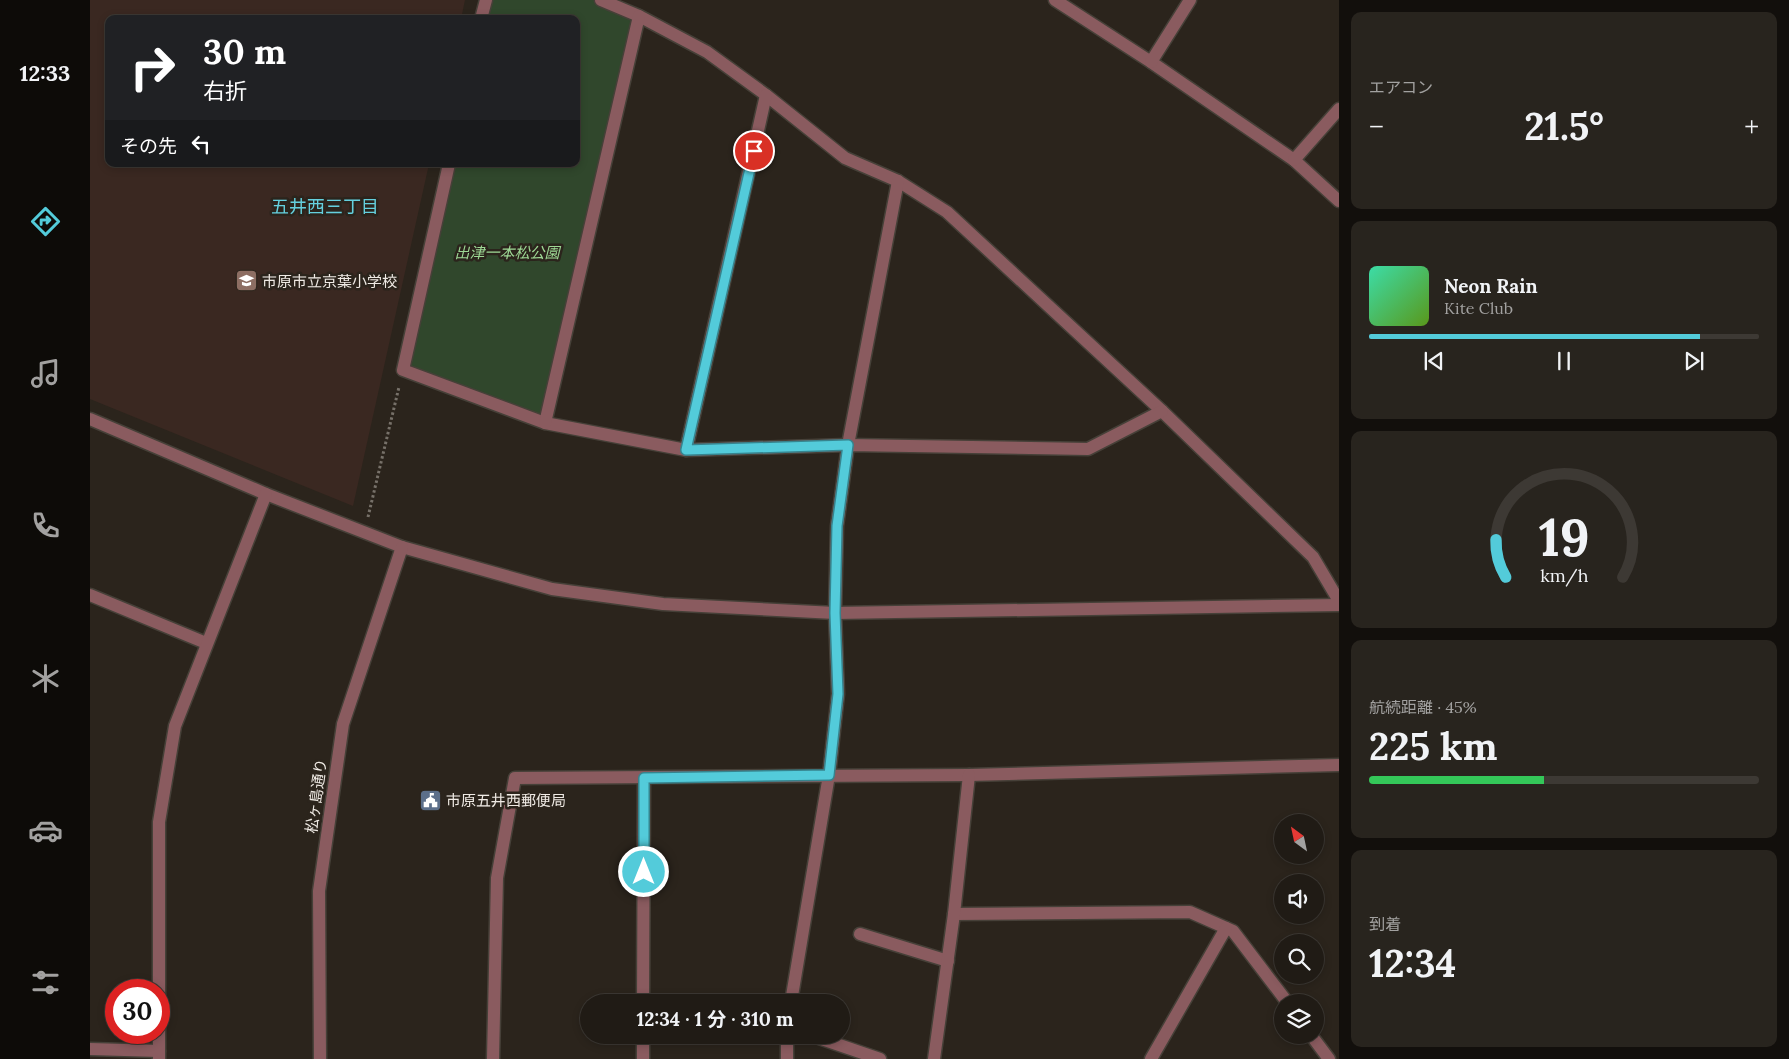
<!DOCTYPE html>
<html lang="ja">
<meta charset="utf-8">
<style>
body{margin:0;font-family:Lora,"Noto Sans JP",serif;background:#28241e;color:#f1f3f6;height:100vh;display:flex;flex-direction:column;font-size:19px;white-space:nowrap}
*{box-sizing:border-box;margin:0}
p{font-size:16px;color:#a2a1a0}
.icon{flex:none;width:28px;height:28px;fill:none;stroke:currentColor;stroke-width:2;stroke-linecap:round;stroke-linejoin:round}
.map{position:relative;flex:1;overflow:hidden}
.details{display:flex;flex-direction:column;gap:12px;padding:12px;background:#120f0c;width:450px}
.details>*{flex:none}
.hud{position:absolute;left:15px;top:15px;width:475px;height:152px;border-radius:10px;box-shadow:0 2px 8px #0003,0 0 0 1px #3d3934;background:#202124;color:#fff;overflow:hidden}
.needle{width:32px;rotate:327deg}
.controls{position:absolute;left:1184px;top:814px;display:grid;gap:10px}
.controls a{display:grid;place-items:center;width:50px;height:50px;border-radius:50%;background:#201b15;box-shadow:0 2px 8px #0003,0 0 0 1px #3d3934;font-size:25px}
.speed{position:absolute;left:15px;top:979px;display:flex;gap:10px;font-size:25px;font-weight:700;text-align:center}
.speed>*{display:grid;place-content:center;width:65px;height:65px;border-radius:50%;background:#201b15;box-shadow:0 2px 8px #0003,0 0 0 1px #3d3934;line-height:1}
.speed .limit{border:8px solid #d22;background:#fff;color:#111}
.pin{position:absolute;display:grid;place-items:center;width:42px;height:42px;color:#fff;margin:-21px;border:2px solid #fff;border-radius:50%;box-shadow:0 1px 5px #0007}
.me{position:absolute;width:55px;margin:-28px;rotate:0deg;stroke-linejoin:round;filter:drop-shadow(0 0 4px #0008)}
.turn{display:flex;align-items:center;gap:18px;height:105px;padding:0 15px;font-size:22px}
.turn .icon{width:65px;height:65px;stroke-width:2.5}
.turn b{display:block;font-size:35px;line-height:42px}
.then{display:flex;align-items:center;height:48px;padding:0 15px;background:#0003;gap:10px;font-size:19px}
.big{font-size:38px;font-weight:700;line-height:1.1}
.details .widget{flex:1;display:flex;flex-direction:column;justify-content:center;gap:8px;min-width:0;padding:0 18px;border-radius:10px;background:#28241e}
.details .dial{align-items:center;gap:0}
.dial svg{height:130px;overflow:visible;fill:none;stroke:#3d3934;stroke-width:7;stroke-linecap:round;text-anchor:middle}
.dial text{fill:#f1f3f6;stroke:none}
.song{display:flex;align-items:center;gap:15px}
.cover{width:60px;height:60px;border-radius:8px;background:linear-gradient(135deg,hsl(160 70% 55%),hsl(90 70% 35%))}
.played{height:5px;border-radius:2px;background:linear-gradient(90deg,#53cbda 85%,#3d3934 85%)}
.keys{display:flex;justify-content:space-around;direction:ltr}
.heat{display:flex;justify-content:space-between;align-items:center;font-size:28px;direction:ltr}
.charge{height:8px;border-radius:4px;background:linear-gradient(90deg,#34c759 45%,#3d3934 0)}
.trip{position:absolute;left:490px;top:994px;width:270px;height:50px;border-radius:25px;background:#201b15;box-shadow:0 2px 8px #0003,0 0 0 1px #3d3934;font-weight:700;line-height:50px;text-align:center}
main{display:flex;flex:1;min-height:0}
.menu{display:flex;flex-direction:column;width:90px;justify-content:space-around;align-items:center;background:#0d0b08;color:#a2a1a0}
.menu .icon{width:35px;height:35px}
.menu .selected{color:#53cbda}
.menu b{font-size:22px;color:#f1f3f6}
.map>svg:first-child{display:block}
</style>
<main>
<nav class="menu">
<b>12:33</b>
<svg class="icon selected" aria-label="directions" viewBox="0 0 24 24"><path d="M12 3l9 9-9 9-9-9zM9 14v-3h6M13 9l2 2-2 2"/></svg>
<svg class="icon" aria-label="music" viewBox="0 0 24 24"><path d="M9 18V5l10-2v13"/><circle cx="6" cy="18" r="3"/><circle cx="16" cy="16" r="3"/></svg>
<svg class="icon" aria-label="phone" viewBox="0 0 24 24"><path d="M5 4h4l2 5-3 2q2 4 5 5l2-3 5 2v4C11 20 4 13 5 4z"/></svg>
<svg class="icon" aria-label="climate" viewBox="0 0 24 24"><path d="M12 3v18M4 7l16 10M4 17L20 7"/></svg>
<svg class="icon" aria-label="car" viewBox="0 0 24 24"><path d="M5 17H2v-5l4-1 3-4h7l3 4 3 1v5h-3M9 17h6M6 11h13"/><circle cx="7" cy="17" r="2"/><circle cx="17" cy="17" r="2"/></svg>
<svg class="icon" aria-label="filters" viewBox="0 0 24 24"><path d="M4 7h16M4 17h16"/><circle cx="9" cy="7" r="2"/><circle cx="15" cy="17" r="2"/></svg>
</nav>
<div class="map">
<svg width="1249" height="1059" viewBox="0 0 1249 1059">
<rect width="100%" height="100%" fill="#2b241c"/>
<!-- education -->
<path fill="#3a2821" d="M 0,0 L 375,0 L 371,19 L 19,19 L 19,164 L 339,164 L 263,506 L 0,399 Z"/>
<!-- green -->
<path fill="#30472c" d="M 396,0 L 511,0 L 549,16 L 455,423 L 313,370 L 359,164 L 486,164 L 486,19 L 391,19 Z"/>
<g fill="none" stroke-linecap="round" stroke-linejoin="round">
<defs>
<g id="minor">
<path d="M 511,0 L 549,16 L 617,52 L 676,95 L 755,158 L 808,181 L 857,212 L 1072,411 L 1223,557 L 1249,601"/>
<path d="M 965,0 L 1061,62 L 1204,160 L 1249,201"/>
<path d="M 391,19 L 396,0"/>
<path d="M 1061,62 L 1100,0"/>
<path d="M 1204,160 L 1249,109"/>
<path d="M 359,164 L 313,370 L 455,423 L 596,450 L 758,445 L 998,449 L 1072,411"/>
<path d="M 0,419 L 176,494 L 312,547 L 462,589 L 573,604 L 745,613 L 1249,605"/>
<path d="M 455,423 L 549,16"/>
<path d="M 596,450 L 676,95"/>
<path d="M 0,595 L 116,643"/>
<path d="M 864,914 L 1100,912 L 1143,931 L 1197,1002"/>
<path d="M 770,934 L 858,961"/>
<path d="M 553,1002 L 554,778"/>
<path d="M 701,1002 L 739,775 L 748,694 L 745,613 L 747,526 L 758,445 L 808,181"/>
<path d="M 697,1035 L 697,1059"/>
<path d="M 720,1035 L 790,1059"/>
<path d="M 1221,1035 L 1239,1059"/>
<path d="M 0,1049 L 69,1051"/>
<path d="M 69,1059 L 69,822 L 85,726 L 176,494"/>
<path d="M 230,1059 L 229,891 L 253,724 L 312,547"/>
<path d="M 403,1059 L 407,878 L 425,778 L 879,775 L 1249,765"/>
<path d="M 553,1059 L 553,1035"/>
<path d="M 844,1059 L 864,914 L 879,775"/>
<path d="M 1061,1059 L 1136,928"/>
</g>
</defs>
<!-- minor casing -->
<use href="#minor" stroke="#464038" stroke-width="15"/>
<!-- path -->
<path stroke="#777169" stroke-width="3" stroke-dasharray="2.5 2.5" stroke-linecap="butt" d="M 278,517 L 309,387"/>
<!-- minor -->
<use href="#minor" stroke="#8a5b5f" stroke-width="12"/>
</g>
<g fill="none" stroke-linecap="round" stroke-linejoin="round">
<defs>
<path id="route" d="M 554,872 L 554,778 L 739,775 L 748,694 L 745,613 L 747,526 L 758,445 L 596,450 L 664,151"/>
</defs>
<!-- route casing -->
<use href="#route" stroke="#36848e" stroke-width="12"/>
<!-- route -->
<use href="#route" stroke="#53cbda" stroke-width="9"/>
</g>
<!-- icons -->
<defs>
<symbol id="school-square" viewBox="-11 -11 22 22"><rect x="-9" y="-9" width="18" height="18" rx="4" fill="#8d6e63" stroke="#2b241c"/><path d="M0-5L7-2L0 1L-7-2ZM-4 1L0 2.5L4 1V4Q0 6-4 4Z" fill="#fff"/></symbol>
<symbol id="civic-square" viewBox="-11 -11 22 22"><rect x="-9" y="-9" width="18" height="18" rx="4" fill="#5c6f8a" stroke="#2b241c"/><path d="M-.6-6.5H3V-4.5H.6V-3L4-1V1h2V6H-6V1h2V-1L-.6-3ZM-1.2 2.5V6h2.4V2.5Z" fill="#fff"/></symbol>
</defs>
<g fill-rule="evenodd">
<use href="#school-square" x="144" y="268" width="25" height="25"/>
<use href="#civic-square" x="328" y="788" width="25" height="25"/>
</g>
<g text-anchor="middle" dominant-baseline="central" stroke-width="5" stroke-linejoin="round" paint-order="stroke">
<!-- park labels -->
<g font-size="15" font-style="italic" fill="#9dd794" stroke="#2b241c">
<text x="417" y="252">出津一本松公園</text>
</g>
<!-- poi labels -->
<g font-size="15" fill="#efeae4" stroke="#2b241c" text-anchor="start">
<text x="172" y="281">市原市立京葉小学校</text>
<text x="356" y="800">市原五井西郵便局</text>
</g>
<!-- street labels -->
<g font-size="15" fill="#efeae4" stroke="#2b241c">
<text transform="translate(226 796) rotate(-82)">松ヶ島通り</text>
</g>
<!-- quarter labels -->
<g font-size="18" fill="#65d0de" stroke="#2b241c">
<text x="235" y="206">五井西三丁目</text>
</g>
</g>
</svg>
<div class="controls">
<a><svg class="needle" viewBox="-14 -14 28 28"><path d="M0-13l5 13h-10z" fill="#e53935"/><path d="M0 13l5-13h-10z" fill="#a2a1a0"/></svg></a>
<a><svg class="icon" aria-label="sound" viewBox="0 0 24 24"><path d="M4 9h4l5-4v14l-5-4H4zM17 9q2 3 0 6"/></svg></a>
<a><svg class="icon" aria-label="search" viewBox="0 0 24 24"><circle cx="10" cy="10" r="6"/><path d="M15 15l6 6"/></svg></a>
<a><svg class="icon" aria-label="layers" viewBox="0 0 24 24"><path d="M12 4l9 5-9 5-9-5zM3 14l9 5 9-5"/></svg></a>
</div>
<div class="speed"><div class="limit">30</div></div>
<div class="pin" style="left:664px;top:151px;background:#d93025"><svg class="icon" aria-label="arrive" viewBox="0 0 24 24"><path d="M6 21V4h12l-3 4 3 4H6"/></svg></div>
<svg class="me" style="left:554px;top:872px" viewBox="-20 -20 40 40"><circle r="17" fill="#53cbda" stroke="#fff" stroke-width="3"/><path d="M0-11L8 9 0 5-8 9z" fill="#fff"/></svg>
<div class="trip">12:34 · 1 分 · 310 m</div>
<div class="hud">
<div class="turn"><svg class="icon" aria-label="right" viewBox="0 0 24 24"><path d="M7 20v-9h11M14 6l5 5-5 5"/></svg><div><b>30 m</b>右折</div></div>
<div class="then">その先<svg class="icon" aria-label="left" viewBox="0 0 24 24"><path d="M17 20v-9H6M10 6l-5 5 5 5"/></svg></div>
</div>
</div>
<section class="details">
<div class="widget"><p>エアコン</p>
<div class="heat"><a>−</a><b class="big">21.5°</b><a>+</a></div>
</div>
<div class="widget">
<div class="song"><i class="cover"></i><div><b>Neon Rain</b><p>Kite Club</p></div></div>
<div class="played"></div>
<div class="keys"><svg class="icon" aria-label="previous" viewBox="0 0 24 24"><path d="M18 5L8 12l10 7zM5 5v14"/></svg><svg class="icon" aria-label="pause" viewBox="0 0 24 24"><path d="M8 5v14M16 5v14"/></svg><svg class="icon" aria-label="next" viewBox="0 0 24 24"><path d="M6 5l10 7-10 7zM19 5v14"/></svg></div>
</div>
<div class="widget dial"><svg viewBox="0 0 100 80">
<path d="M14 69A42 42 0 1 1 86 69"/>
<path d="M14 69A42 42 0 0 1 8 46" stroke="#53cbda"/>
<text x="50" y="56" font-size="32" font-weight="700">19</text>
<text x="50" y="72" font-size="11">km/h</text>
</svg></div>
<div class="widget"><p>航続距離 · 45%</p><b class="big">225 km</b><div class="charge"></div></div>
<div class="widget"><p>到着</p><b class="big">12:34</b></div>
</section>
</main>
